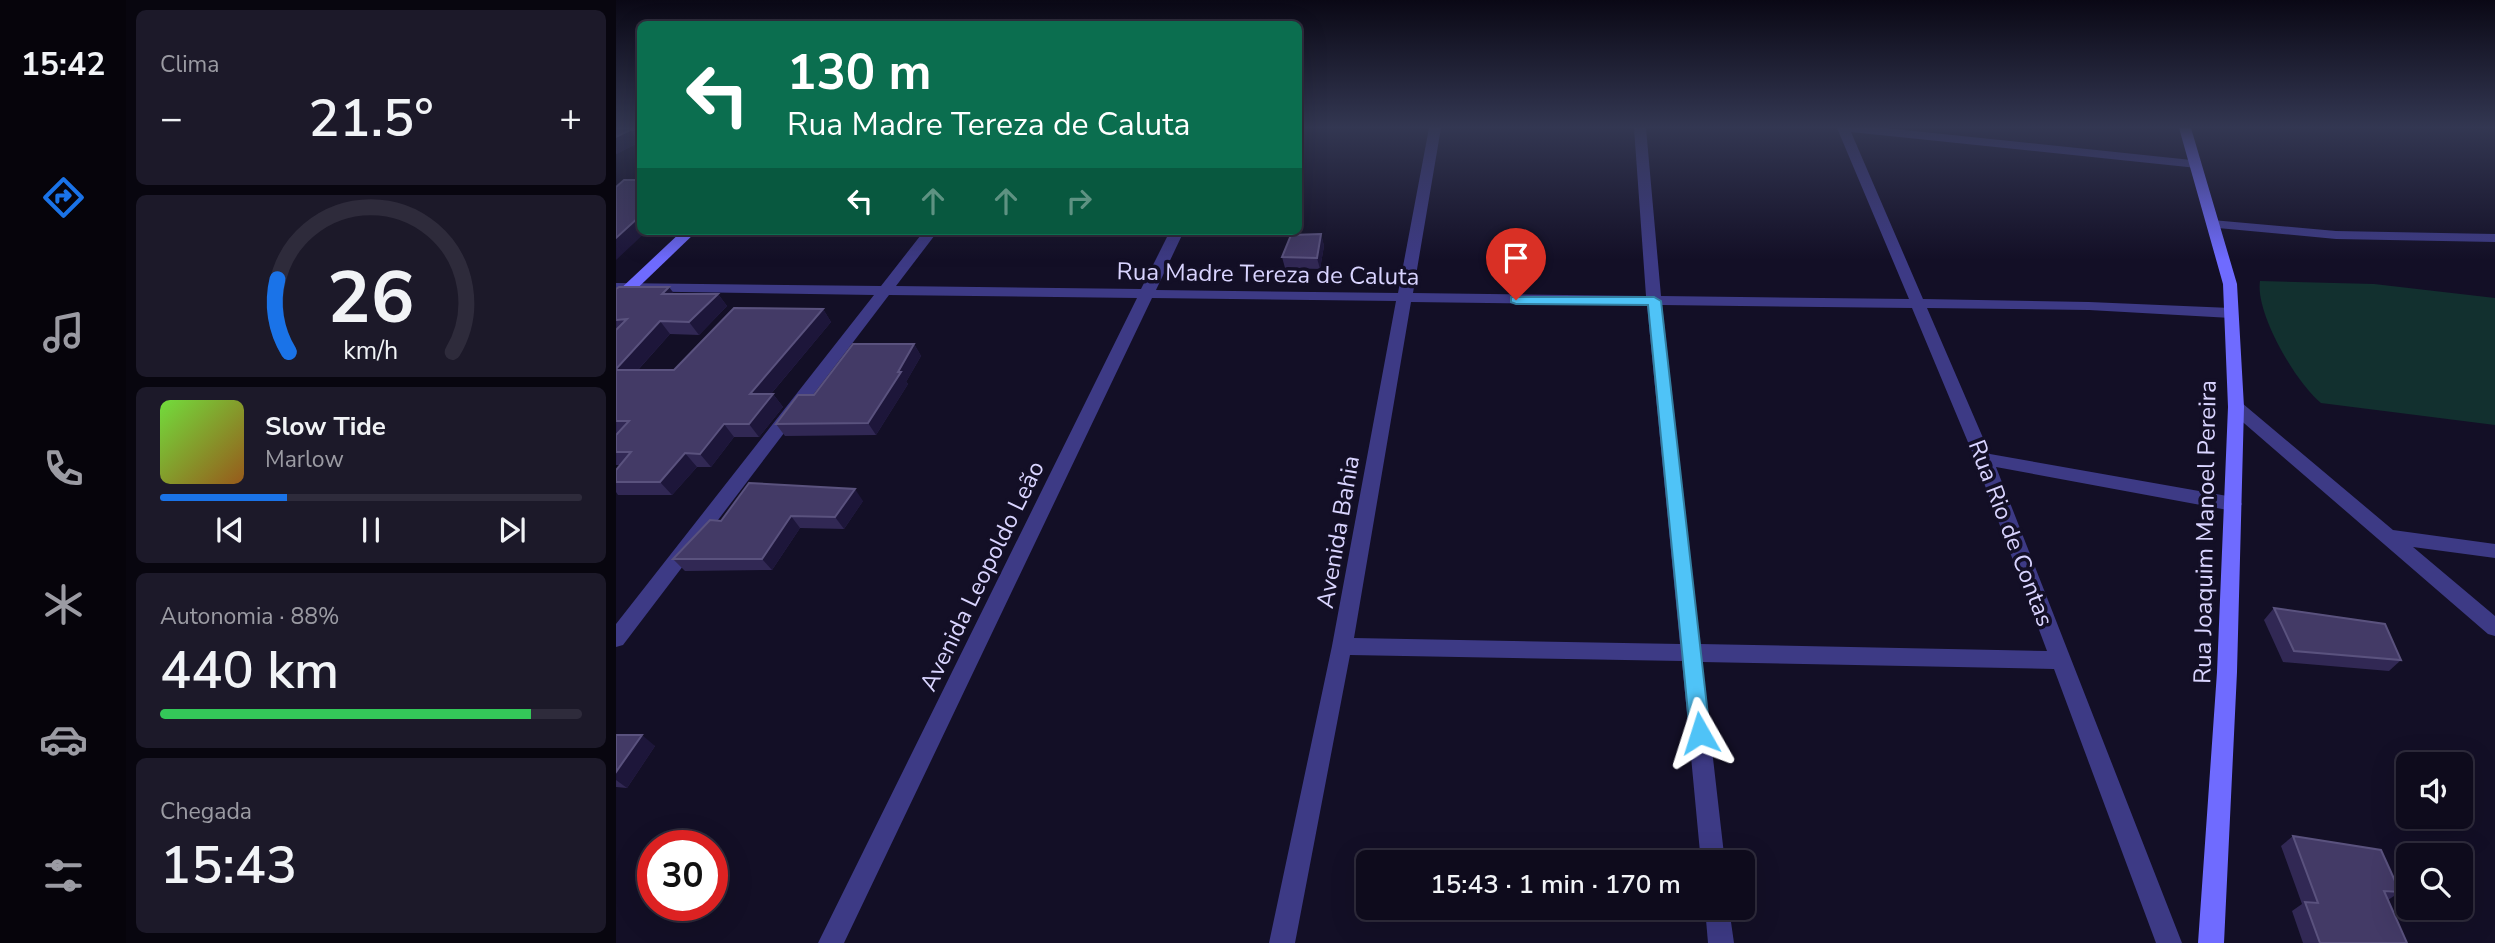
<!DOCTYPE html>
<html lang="pt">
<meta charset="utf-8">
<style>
body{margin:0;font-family:"Nunito Sans",sans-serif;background:#1c1929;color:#f1f3f6;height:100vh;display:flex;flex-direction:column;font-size:26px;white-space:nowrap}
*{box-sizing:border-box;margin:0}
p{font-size:23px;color:#9b9ba3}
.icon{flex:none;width:38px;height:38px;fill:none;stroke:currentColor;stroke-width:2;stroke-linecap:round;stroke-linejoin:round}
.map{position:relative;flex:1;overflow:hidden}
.side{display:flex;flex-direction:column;gap:10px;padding:10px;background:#08060f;width:490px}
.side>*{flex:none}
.hud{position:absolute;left:21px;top:21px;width:665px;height:214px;border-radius:10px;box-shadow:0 7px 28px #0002,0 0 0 2px #2e2b3b;background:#0b6e4f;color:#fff;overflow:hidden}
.controls{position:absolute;left:1780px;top:752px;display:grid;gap:14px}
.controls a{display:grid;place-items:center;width:77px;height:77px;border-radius:10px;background:#0e0b1c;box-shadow:0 7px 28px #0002,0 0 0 2px #2e2b3b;font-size:35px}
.speed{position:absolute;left:21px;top:830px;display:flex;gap:14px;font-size:35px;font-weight:700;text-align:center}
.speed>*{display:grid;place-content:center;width:91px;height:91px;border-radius:50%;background:#0e0b1c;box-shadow:0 7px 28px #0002,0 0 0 2px #2e2b3b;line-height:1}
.speed .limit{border:10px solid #d22;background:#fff;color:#111}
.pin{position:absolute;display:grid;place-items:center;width:60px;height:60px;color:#fff;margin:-72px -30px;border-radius:50% 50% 50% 0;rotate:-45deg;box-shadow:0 0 7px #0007}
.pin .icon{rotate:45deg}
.me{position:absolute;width:77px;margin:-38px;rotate:354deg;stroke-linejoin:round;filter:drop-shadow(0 0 5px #0008)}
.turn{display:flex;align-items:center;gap:24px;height:147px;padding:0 35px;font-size:32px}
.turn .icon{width:91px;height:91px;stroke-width:2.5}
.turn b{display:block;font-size:49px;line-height:60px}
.lanes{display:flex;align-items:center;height:66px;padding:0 35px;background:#0003;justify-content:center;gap:35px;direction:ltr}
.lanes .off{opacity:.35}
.big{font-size:52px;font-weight:600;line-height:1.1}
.side .card{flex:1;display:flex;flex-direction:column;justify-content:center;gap:10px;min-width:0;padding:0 24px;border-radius:10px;background:#1c1929}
.side .dial{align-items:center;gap:0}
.dial svg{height:182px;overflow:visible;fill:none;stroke:#2e2b3b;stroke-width:7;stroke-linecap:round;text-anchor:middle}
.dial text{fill:#f1f3f6;stroke:none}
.song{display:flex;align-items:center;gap:21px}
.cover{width:84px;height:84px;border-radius:10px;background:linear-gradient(135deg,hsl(100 70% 55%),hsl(30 70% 35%))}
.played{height:7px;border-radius:4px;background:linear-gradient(90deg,#1a73e8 30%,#2e2b3b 30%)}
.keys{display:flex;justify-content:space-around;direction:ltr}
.heat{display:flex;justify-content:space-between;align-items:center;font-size:38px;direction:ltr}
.charge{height:10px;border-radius:5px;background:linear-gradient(90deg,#34c759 88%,#2e2b3b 0)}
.trip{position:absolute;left:740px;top:850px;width:399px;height:70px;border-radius:10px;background:#0e0b1c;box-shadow:0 7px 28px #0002,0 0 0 2px #2e2b3b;font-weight:600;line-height:70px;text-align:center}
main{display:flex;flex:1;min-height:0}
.tab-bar{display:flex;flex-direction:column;width:126px;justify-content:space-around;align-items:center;background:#06040b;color:#9b9ba3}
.tab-bar .icon{width:49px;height:49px}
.tab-bar .current{color:#1a73e8}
.tab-bar b{font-size:32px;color:#f1f3f6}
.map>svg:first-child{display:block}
</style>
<main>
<nav class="tab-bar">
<b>15:42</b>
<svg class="icon current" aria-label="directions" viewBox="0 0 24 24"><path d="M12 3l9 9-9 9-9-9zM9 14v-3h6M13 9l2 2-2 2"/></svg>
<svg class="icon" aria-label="music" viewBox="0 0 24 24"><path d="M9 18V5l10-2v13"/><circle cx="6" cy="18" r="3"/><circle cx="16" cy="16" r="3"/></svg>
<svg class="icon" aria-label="phone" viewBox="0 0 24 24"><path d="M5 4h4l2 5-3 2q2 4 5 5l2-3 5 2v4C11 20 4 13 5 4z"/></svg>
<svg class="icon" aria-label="climate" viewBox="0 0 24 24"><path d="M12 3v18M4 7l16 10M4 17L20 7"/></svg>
<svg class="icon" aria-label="car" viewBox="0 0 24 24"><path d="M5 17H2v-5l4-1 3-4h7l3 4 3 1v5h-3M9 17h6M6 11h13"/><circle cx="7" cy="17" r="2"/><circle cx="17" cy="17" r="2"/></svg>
<svg class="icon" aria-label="filters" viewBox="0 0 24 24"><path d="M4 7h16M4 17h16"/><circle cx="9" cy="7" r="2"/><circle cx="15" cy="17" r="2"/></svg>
</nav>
<section class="side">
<div class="card"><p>Clima</p>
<div class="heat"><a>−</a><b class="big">21.5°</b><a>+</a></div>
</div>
<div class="card dial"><svg viewBox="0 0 100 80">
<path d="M14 69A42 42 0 1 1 86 69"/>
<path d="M14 69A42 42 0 0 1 9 37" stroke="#1a73e8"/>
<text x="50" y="56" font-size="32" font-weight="700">26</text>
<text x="50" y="72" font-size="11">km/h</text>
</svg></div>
<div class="card">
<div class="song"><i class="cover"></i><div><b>Slow Tide</b><p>Marlow</p></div></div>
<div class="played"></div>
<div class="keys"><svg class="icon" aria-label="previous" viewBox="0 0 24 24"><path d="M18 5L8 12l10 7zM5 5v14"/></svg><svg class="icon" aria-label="pause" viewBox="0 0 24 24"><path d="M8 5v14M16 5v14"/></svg><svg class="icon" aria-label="next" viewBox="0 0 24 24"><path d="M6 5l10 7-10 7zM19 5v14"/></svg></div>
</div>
<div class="card"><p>Autonomia · 88%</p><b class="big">440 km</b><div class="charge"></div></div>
<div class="card"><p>Chegada</p><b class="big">15:43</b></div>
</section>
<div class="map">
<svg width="1879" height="943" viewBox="0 0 1879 943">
<rect width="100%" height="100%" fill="#130f26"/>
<!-- green -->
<path fill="#12302f" d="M 1644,281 L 1758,284 L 1879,298 L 1879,425 L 1705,403 C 1680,383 1639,313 1644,281 Z"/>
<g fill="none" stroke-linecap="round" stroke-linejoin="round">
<!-- street -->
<g fill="#3d3a85" fill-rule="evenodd">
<path d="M 813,128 L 825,128 L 797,293 L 1030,296 L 1018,128 L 1030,128 L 1045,296 L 1293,299 L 1221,128 L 1269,128 L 1585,161 L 1585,167 L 1581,168 L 1235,132 L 1307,299 L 1473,302 L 1615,308 L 1622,313 L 1615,318 L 1473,310 L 1311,308 L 1374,454 L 1617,497 L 1623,499 L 1626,504 L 1623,509 L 1617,511 L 1380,467 L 1566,943 L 1540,943 L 1438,669 L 1086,662 L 1109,863 L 1085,863 L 1066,661 L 734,655 L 679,943 L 653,943 L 716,646 L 780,301 L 536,298 L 228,943 L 202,943 L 521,298 L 273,295 L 7,645 L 0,647 L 0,624 L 258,295 L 0,291 L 0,283 L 265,286 L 308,231 L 322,231 L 280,286 L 525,289 L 554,231 L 568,231 L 540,290 L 782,293 ZM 795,302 L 1031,305 L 1064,644 L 738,638 ZM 1046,305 L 1296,308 L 1359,459 L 1431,651 L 1084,644 Z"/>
<path d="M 1596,220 L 1720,231 L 1879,234 L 1879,242 L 1720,239 L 1591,227 L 1591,221 Z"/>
<path d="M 1620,401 L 1626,403 L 1777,530 L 1879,544 L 1879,558 L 1797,547 L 1879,616 L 1879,636 L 1872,634 L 1614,411 L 1612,407 Z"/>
<path d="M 1089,908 L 1113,908 L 1118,943 L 1092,943 Z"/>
</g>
<!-- secondary -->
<g fill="#6f6bff" fill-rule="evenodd">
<path d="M 1563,128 L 1575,128 L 1621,284 L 1628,407 L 1621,672 L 1608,943 L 1582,943 L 1601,672 L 1612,407 L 1607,284 Z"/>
<path d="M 66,231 L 81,231 L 5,304 L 0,305 L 0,293 Z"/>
</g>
</g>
<!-- wall -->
<g fill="#312854">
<path d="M 0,128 L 24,128 L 24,142 L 0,154 Z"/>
<path d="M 705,234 L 708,246 L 704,269 L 669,268 L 666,257 Z"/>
<path d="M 0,289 L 59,294 L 102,294 L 111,306 L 83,335 L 54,334 L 22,370 L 58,370 L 207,309 L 215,322 L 155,394 L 157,394 L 167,407 L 143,437 L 118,437 L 95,467 L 81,467 L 56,495 L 2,495 L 0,492 L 0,470 L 4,465 L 0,465 Z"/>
<path d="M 298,344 L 305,356 L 290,382 L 292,384 L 260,435 L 169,436 L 160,424 L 198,395 Z"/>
<path d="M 247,501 L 228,529 L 184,528 L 156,570 L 69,571 L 57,559 L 105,521 Z"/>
<path d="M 1658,608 L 1785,660 L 1773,671 L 1667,662 L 1648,620 Z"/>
<path d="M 0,735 L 39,746 L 11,788 L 0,787 Z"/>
<path d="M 1677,836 L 1784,892 L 1772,900 L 1791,943 L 1687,943 L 1676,911 L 1686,904 L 1665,846 Z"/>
</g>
<!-- shaded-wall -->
<g fill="#1d163a">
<path d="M 14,130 L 23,142 L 1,154 L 0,137 Z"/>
<path d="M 24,216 L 24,231 L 31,231 L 0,260 L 0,238 Z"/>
<path d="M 705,234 L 708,246 L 704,269 L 701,258 Z"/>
<path d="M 53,287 L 63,300 L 46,294 Z"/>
<path d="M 102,294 L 111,306 L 83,335 L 73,322 Z"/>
<path d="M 207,309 L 215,322 L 144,407 L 134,394 Z"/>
<path d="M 44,321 L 54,334 L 10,383 L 0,372 L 0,369 Z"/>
<path d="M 298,344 L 305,356 L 290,382 L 292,384 L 260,435 L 252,423 Z"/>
<path d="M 157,394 L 167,407 L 143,437 L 133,424 Z"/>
<path d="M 108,424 L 118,437 L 95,467 L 84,454 Z"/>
<path d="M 69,453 L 81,467 L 56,495 L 44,482 Z"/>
<path d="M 239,489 L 247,501 L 228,529 L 219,517 Z"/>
<path d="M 175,516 L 184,528 L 156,570 L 146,559 Z"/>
<path d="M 26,735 L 39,746 L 11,788 L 0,780 L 0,772 Z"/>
</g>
<!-- building -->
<g fill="#433a66" stroke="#5a527e" stroke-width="2">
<path d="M 0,128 L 24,128 L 24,130 L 14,130 L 0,137 Z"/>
<path d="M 24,177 L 24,216 L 0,238 L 0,187 L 8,180 L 21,180 Z"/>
<path d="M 705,234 L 701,258 L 666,257 L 675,235 Z"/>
<path d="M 3,287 L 53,287 L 46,294 L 102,294 L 73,322 L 44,321 L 0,369 L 0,330 L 11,319 L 0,320 L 0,289 Z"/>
<path d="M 118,308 L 207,309 L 134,394 L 157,394 L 133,424 L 108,424 L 84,454 L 69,453 L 44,482 L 0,482 L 0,470 L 15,452 L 0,452 L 0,435 L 13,421 L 0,421 L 0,370 L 58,370 Z"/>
<path d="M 237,344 L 298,344 L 282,372 L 285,372 L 252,423 L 160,424 L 182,395 L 198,395 Z"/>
<path d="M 133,483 L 239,489 L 219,517 L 175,516 L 146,559 L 57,559 L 94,520 L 105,521 Z"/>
<path d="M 1658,608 L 1769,624 L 1785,660 L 1678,651 Z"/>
<path d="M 0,735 L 26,735 L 0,772 Z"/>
<path d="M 1677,836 L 1765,850 L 1784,892 L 1768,891 L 1791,943 L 1704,943 L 1689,902 L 1702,903 Z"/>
</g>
<!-- sky -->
<linearGradient id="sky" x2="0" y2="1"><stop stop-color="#0a0815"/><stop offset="0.49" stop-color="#333752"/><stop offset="1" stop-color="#333752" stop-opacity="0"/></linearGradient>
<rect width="1879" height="260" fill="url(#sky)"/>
<!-- route -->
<path fill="#4fc3f7" stroke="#337fa1" stroke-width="2" d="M 895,297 L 1038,297 L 1045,301 L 1094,733 L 1091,739 L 1084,742 L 1077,739 L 1074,733 L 1032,305 L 900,304 L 895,302 Z"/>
<g text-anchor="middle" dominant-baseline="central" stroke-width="7" stroke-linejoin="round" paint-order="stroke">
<!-- street labels -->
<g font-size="24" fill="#d9d4ff" stroke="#130f26">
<text transform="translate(652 274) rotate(1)">Rua Madre Tereza de Caluta</text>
<text transform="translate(722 532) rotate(-80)">Avenida Bahia</text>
<text transform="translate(1589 532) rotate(-89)">Rua Joaquim Manoel Pereira</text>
<text transform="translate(1395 533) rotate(69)">Rua Rio de Contas</text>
<text transform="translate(366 576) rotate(-64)">Avenida Leopoldo Leão</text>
</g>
</g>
</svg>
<div class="controls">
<a><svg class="icon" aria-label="sound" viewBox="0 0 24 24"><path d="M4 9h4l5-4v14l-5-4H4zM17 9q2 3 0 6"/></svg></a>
<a><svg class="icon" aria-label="search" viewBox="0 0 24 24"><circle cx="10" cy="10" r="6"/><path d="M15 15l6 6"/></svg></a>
</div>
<div class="speed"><div class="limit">30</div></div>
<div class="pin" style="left:900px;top:300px;background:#d93025"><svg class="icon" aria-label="arrive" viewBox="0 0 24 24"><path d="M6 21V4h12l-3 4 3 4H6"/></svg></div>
<svg class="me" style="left:1084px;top:733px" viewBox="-20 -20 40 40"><path d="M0-17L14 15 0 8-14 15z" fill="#4fc3f7" stroke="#fff" stroke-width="4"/></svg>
<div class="trip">15:43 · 1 min · 170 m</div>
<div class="hud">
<div class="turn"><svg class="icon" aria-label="left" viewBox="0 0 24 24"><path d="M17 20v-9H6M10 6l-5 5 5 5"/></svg><div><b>130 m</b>Rua Madre Tereza de Caluta</div></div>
<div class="lanes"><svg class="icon" aria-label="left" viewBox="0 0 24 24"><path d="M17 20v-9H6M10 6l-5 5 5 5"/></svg><svg class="icon off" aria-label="ahead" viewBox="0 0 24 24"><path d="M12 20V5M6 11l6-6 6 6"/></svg><svg class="icon off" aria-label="ahead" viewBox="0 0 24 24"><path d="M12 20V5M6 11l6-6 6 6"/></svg><svg class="icon off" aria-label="right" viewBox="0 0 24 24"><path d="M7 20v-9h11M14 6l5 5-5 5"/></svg></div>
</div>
</div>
</main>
